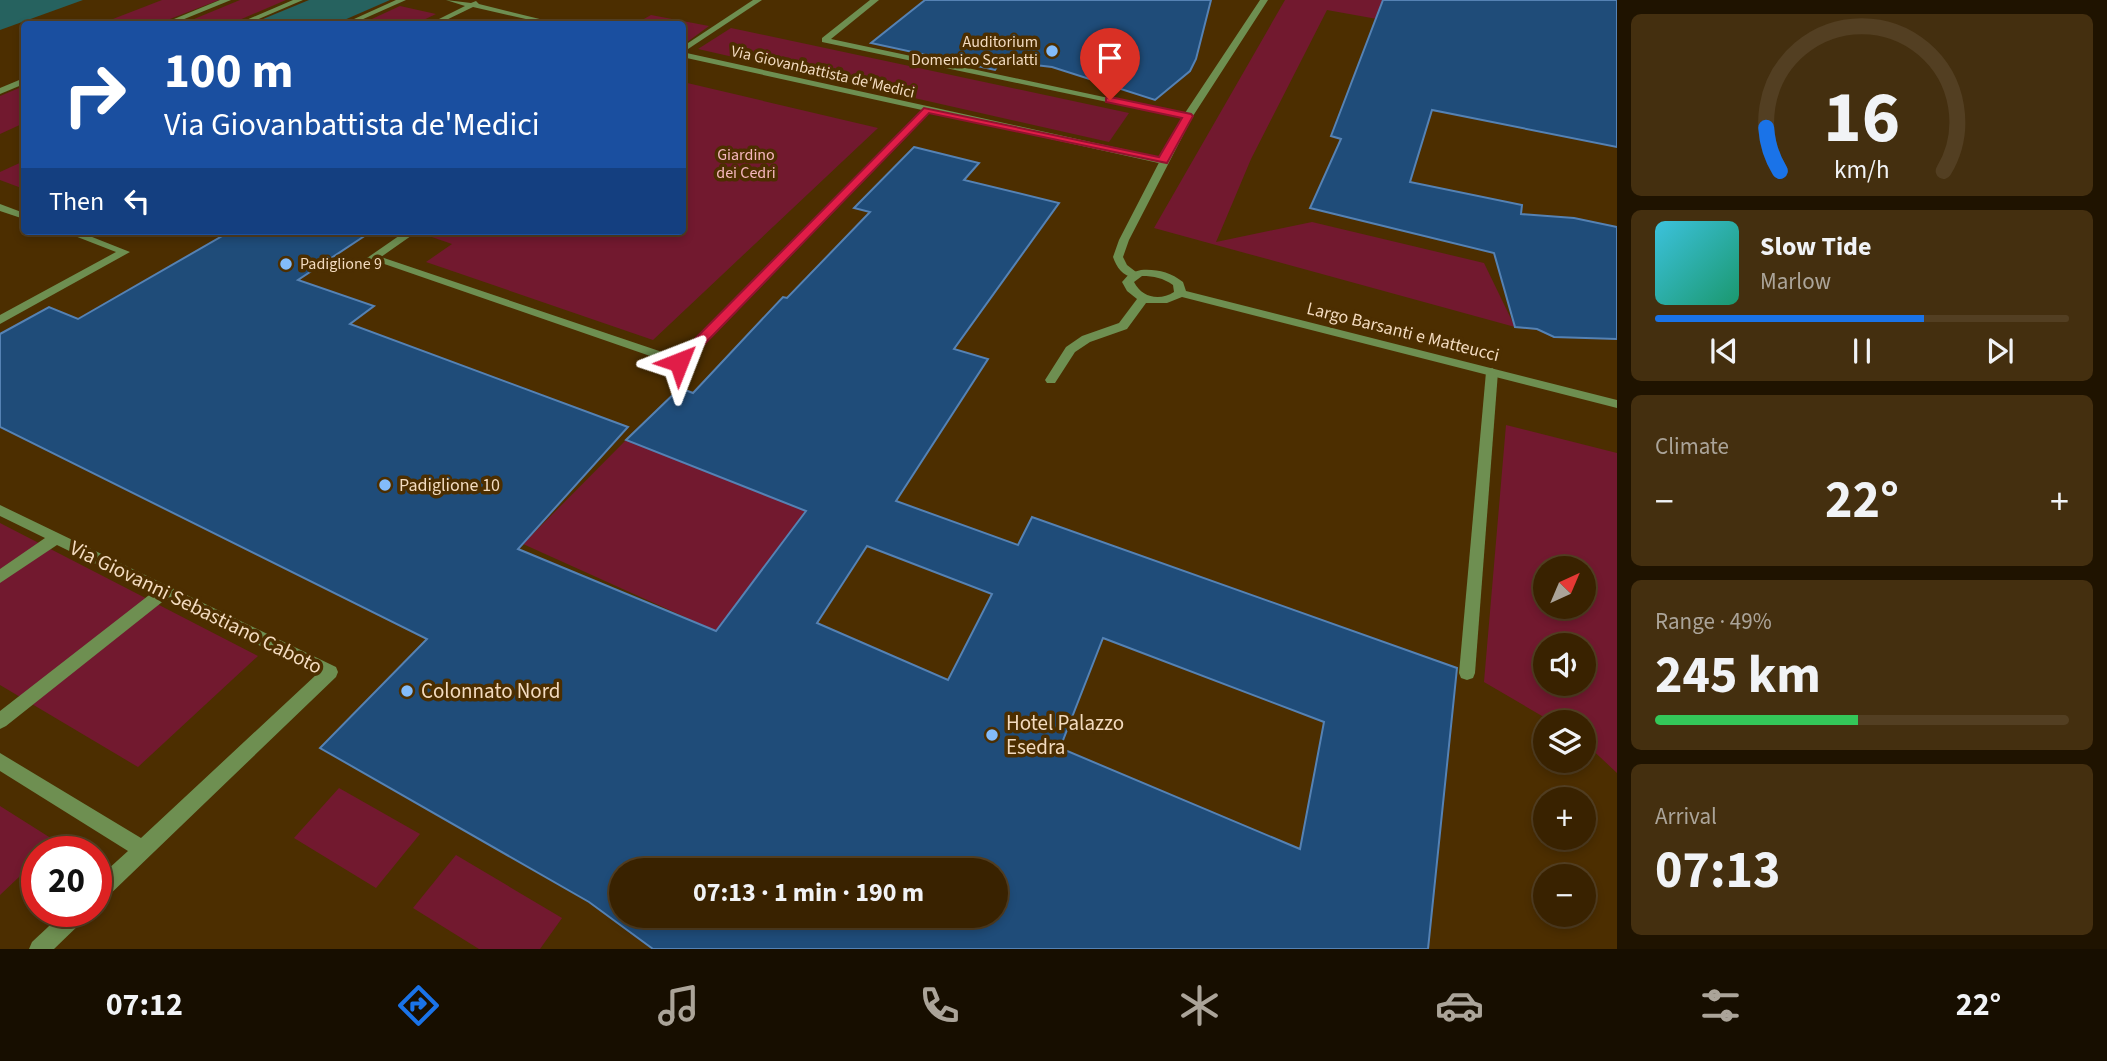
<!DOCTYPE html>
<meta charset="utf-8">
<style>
body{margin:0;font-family:"Source Sans 3",sans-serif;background:#442f0f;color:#f1f3f6;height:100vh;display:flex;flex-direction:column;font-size:26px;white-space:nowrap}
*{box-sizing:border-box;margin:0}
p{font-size:23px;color:#aba499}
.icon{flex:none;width:38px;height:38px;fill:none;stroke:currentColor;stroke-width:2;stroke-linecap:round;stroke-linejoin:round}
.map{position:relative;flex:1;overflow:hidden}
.details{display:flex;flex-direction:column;gap:14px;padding:14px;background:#1f1300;width:490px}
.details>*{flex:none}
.top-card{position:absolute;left:21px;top:21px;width:665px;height:214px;border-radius:7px;box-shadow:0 4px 10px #0003,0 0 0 2px #533f22;background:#1a4fa0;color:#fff;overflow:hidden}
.needle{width:46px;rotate:44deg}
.tools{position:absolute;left:1533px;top:556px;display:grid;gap:14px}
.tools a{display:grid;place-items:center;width:63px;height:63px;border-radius:50%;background:#392200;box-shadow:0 4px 10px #0003,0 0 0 2px #533f22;font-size:35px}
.speed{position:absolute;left:21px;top:836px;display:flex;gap:14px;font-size:35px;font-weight:700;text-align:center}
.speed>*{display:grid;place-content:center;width:91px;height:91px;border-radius:50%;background:#392200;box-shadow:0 4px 10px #0003,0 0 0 2px #533f22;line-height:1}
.speed .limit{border:10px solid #d22;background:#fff;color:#111}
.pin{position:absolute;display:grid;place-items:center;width:60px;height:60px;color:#fff;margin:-72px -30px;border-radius:50% 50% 50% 0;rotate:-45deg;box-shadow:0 0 7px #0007}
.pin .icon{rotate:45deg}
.me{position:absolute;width:77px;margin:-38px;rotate:45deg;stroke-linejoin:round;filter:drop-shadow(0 0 5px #0008)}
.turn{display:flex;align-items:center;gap:24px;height:147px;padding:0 28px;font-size:32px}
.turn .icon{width:91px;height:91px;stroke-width:2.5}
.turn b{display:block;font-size:49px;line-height:60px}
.then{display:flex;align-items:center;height:66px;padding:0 28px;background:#0003;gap:14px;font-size:26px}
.big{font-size:52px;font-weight:700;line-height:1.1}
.details .widget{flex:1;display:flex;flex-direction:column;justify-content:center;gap:10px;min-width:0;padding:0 24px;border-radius:10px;background:#442f0f}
.details .dial{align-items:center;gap:0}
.dial svg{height:182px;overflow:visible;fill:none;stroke:#533f22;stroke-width:7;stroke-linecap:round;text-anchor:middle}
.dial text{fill:#f1f3f6;stroke:none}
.song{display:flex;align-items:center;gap:21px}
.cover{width:84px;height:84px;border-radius:10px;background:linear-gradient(135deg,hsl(190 70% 55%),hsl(160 70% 35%))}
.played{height:7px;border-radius:4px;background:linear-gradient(90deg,#1a73e8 65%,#533f22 65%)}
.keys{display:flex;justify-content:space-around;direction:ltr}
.heat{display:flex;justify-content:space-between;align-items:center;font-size:38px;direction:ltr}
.charge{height:10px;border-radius:5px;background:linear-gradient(90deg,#34c759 49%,#533f22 0)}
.trip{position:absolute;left:609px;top:858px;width:399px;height:70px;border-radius:35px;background:#392200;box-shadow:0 4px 10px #0003,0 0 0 2px #533f22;font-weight:700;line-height:70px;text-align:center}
.menu{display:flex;height:112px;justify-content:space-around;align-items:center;background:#170e00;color:#aba499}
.menu .icon{width:49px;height:49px}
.menu .selected{color:#1a73e8}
.menu b{font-size:32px;color:#f1f3f6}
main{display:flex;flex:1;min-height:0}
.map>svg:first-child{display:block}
</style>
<main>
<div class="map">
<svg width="1617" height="949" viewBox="0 0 1617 949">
<rect width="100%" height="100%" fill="#4c2e00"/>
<!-- green -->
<g fill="#72192f" fill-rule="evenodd">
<path d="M 162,0 L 219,0 L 157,24 L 100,24 Z"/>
<path d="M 240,0 L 286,0 L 230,24 L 182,24 Z"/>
<path d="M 1285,0 L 1617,0 L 1617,62 L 1327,10 L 1251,159 L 1216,242 L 1312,222 L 1484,263 L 1515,327 L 1154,228 Z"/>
<path d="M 400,6 L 436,14 L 415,24 L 361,24 Z"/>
<path d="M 651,15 L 709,26 L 683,45 L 682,24 L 635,24 Z"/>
<path d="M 731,28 L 1129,113 L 1109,142 L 698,49 Z"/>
<path d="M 683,82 L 878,128 L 653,340 L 426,262 L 452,244 L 426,235 L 432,231 L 682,231 Z"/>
<path d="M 24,86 L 24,123 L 0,134 L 0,96 Z"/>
<path d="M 24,161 L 24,189 L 0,180 L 0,172 Z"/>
<path d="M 1506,425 L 1617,453 L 1617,773 L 1584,742 L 1584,723 L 1554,723 L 1484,682 ZM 1545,569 L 1584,569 L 1584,607 L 1545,607 ZM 1545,646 L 1584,646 L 1584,684 L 1545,684 Z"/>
<path d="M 626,440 L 806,511 L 716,631 L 523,544 Z"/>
<path d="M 0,523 L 258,656 L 138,767 L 0,685 Z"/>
<path d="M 339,788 L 420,834 L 376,888 L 294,838 Z"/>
<path d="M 0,806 L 57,842 L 45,852 L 37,852 L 37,860 L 0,895 Z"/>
<path d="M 456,855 L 562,918 L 540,949 L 479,949 L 413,908 Z"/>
</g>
<!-- water -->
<g fill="#26625f">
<path d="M 0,0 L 83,0 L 0,30 Z"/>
<path d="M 309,0 L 390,0 L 335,24 L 251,24 Z"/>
</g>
<!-- building -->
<g fill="#1f4c79" stroke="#5582b4" stroke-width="2" fill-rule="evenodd">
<path d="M 925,0 L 1211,0 L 1196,59 L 1190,71 L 1155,100 L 1052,67 L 1001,61 L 995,70 L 871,43 Z"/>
<path d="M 1383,0 L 1617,0 L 1617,147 L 1432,110 L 1410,182 L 1522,205 L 1521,214 L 1574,218 L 1617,227 L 1617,339 L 1554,337 L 1537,329 L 1515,327 L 1494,253 L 1310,208 L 1341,139 L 1331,136 Z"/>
<path d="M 914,147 L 979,163 L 964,180 L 1059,203 L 954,349 L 988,359 L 896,501 L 1018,545 L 1032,517 L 1457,668 L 1428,949 L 653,949 L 589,902 L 320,748 L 427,639 L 0,427 L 0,334 L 49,307 L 78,319 L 231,231 L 372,231 L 298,280 L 374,306 L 350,324 L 628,427 L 518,549 L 716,631 L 806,511 L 626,440 L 680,388 L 693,393 L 783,297 L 787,298 L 870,212 L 854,208 ZM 867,546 L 992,594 L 948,680 L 817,623 ZM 1103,638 L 1324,722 L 1300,849 L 1060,748 ZM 621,870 L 996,870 L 996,915 L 621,915 Z"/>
</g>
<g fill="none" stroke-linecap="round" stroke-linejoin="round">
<!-- service -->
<g fill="#6e8f51" fill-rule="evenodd">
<path d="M 870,0 L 879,0 L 831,39 L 1193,116 L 1188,119 L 822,42 L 822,38 Z"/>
<path d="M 682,52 L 1163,158 L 1168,161 L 1163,164 L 930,112 L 683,365 L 679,366 L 367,258 L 406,231 L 418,231 L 381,257 L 677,357 L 922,110 L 682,57 Z"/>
<path d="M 1141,270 C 1157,269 1170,272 1183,282 L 1186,291 L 1617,400 L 1617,408 L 1182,297 L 1167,303 L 1146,303 L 1127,329 L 1090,342 L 1075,352 L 1055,383 L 1047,383 L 1045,380 L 1066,347 L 1082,336 L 1119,323 L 1137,299 L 1127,291 L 1122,282 L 1130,273 ZM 1142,276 C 1154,276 1163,278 1173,285 L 1174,292 C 1160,301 1142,298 1134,282 Z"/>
</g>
<!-- pedestrian -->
<g fill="#6e8f51" fill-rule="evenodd">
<path d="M 220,0 L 231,0 L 172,24 L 162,24 Z"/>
<path d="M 293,0 L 303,0 L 247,24 L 237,24 Z"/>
<path d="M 396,0 L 406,0 L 352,24 L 343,24 Z"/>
<path d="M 446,0 L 471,3 L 476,1 L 479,4 L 560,24 L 548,24 L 473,7 L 438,24 L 429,24 L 465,6 Z"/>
<path d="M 753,0 L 762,0 L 682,53 L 682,47 Z"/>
<path d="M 24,78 L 24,84 L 0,94 L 0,88 Z"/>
<path d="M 0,204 L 24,213 L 24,219 L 0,211 Z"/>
<path d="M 62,231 L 77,231 L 130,252 L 0,324 L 0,315 L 116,252 Z"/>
<path d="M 1492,368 L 1498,372 L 1475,673 L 1473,678 L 1467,680 L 1461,678 L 1459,673 L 1486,372 Z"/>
<path d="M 0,505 L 336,667 L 338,672 L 336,677 L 103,901 L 96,904 L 96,880 L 128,851 L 0,771 L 0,753 L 141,838 L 317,674 L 166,599 L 6,726 L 0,729 L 0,711 L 153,592 L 57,545 L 0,583 L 0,569 L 45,538 L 0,516 Z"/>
<path d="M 64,912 L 88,912 L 85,919 L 54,949 L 29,949 L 32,942 Z"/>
</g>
<!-- minor -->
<path fill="#6e8f51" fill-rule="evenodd" d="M 1260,0 L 1268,0 L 1193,116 L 1129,240 L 1123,257 L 1127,265 L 1140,275 L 1134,278 C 1122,275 1117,268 1113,257 L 1119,240 L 1183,116 Z"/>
</g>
<!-- route -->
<path fill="#e11d48" stroke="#92132f" stroke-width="2" d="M 1110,97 L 1191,114 L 1193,116 L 1167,163 L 929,113 L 684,365 L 679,366 L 672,362 L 924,108 L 1159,157 L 1182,118 L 1106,102 L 1106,98 Z"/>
<!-- markers -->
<g fill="#83bcfb" stroke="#4c2e00" stroke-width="2.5">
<circle cx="1052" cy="51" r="7"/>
<circle cx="286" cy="264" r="7"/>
<circle cx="385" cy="485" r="7"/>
<circle cx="407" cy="691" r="7"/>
<circle cx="992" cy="735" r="7"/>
</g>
<g text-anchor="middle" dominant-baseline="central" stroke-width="7" stroke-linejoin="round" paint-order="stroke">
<!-- far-poi labels -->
<g font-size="16" fill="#f3dbbf" stroke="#4c2e00" text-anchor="end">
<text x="1038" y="42">Auditorium<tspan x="1038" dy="18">Domenico Scarlatti</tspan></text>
<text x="300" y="264" text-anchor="start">Padiglione 9</text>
</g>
<!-- far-street labels -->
<g font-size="16" fill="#f3dbbf" stroke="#4c2e00">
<text transform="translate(823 72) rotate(13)">Via Giovanbattista de'Medici</text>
</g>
<!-- far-park labels -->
<g font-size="16" fill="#f6b7be" stroke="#4c2e00">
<text x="746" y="155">Giardino<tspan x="746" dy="18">dei Cedri</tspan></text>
</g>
<!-- street labels -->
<g font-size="18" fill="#f3dbbf" stroke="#4c2e00">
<text transform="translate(1403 332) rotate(14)">Largo Barsanti e Matteucci</text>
</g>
<!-- poi labels -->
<g font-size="18" fill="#f3dbbf" stroke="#4c2e00" text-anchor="start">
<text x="399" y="485">Padiglione 10</text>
</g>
<!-- near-street labels -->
<g font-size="21" fill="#f3dbbf" stroke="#4c2e00">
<text transform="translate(196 607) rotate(26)">Via Giovanni Sebastiano Caboto</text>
</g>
<!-- near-poi labels -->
<g font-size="21" fill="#f3dbbf" stroke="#4c2e00" text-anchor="start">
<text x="421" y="691">Colonnato Nord</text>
<text x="1006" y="723">Hotel Palazzo<tspan x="1006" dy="24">Esedra</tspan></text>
</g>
</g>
</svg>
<div class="tools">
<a><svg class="needle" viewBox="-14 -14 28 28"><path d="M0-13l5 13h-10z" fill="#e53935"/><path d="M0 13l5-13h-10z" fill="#aba499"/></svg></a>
<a><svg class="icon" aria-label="sound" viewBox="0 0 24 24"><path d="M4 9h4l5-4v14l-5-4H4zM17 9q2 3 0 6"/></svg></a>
<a><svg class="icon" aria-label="layers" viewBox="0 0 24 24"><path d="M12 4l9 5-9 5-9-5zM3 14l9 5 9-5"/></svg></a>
<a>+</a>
<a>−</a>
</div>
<div class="speed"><div class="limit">20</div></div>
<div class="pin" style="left:1110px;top:100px;background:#d93025"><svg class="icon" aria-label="arrive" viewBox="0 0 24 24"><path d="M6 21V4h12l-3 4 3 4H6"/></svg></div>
<svg class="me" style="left:679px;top:362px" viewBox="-20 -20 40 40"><path d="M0-17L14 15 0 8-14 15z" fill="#e11d48" stroke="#fff" stroke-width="4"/></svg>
<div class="trip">07:13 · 1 min · 190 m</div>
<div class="top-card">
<div class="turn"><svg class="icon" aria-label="right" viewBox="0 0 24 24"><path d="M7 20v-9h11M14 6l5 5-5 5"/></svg><div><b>100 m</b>Via Giovanbattista de'Medici</div></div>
<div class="then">Then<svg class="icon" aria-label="left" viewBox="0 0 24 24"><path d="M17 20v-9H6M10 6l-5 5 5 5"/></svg></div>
</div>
</div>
<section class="details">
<div class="widget dial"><svg viewBox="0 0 100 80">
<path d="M14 69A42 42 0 1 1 86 69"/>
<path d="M14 69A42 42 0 0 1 8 50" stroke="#1a73e8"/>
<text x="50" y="56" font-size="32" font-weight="700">16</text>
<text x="50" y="72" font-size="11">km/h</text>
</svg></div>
<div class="widget">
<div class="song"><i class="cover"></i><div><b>Slow Tide</b><p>Marlow</p></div></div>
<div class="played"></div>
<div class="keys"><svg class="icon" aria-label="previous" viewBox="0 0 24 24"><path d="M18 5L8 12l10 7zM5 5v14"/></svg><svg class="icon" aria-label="pause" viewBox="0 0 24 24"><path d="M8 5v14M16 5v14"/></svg><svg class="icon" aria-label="next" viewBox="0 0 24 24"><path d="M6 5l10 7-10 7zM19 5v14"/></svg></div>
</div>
<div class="widget"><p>Climate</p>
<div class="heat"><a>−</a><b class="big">22°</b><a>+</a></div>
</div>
<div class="widget"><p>Range · 49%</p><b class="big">245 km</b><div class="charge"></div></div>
<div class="widget"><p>Arrival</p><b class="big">07:13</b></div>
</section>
</main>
<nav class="menu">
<b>07:12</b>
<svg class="icon selected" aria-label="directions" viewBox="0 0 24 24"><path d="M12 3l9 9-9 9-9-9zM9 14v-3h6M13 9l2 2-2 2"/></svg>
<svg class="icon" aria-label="music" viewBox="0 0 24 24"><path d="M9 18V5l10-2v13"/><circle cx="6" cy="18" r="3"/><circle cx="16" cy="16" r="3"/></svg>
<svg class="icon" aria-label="phone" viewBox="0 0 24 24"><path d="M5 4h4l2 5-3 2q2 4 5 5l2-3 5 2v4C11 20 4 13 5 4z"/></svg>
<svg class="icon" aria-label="climate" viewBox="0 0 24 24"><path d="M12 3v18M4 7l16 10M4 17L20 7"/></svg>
<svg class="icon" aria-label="car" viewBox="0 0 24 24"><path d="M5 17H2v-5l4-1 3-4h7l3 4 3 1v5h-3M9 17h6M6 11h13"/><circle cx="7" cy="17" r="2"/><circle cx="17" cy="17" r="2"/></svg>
<svg class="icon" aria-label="filters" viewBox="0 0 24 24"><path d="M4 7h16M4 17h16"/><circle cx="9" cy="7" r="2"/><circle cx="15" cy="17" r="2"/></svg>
<b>22°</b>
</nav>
